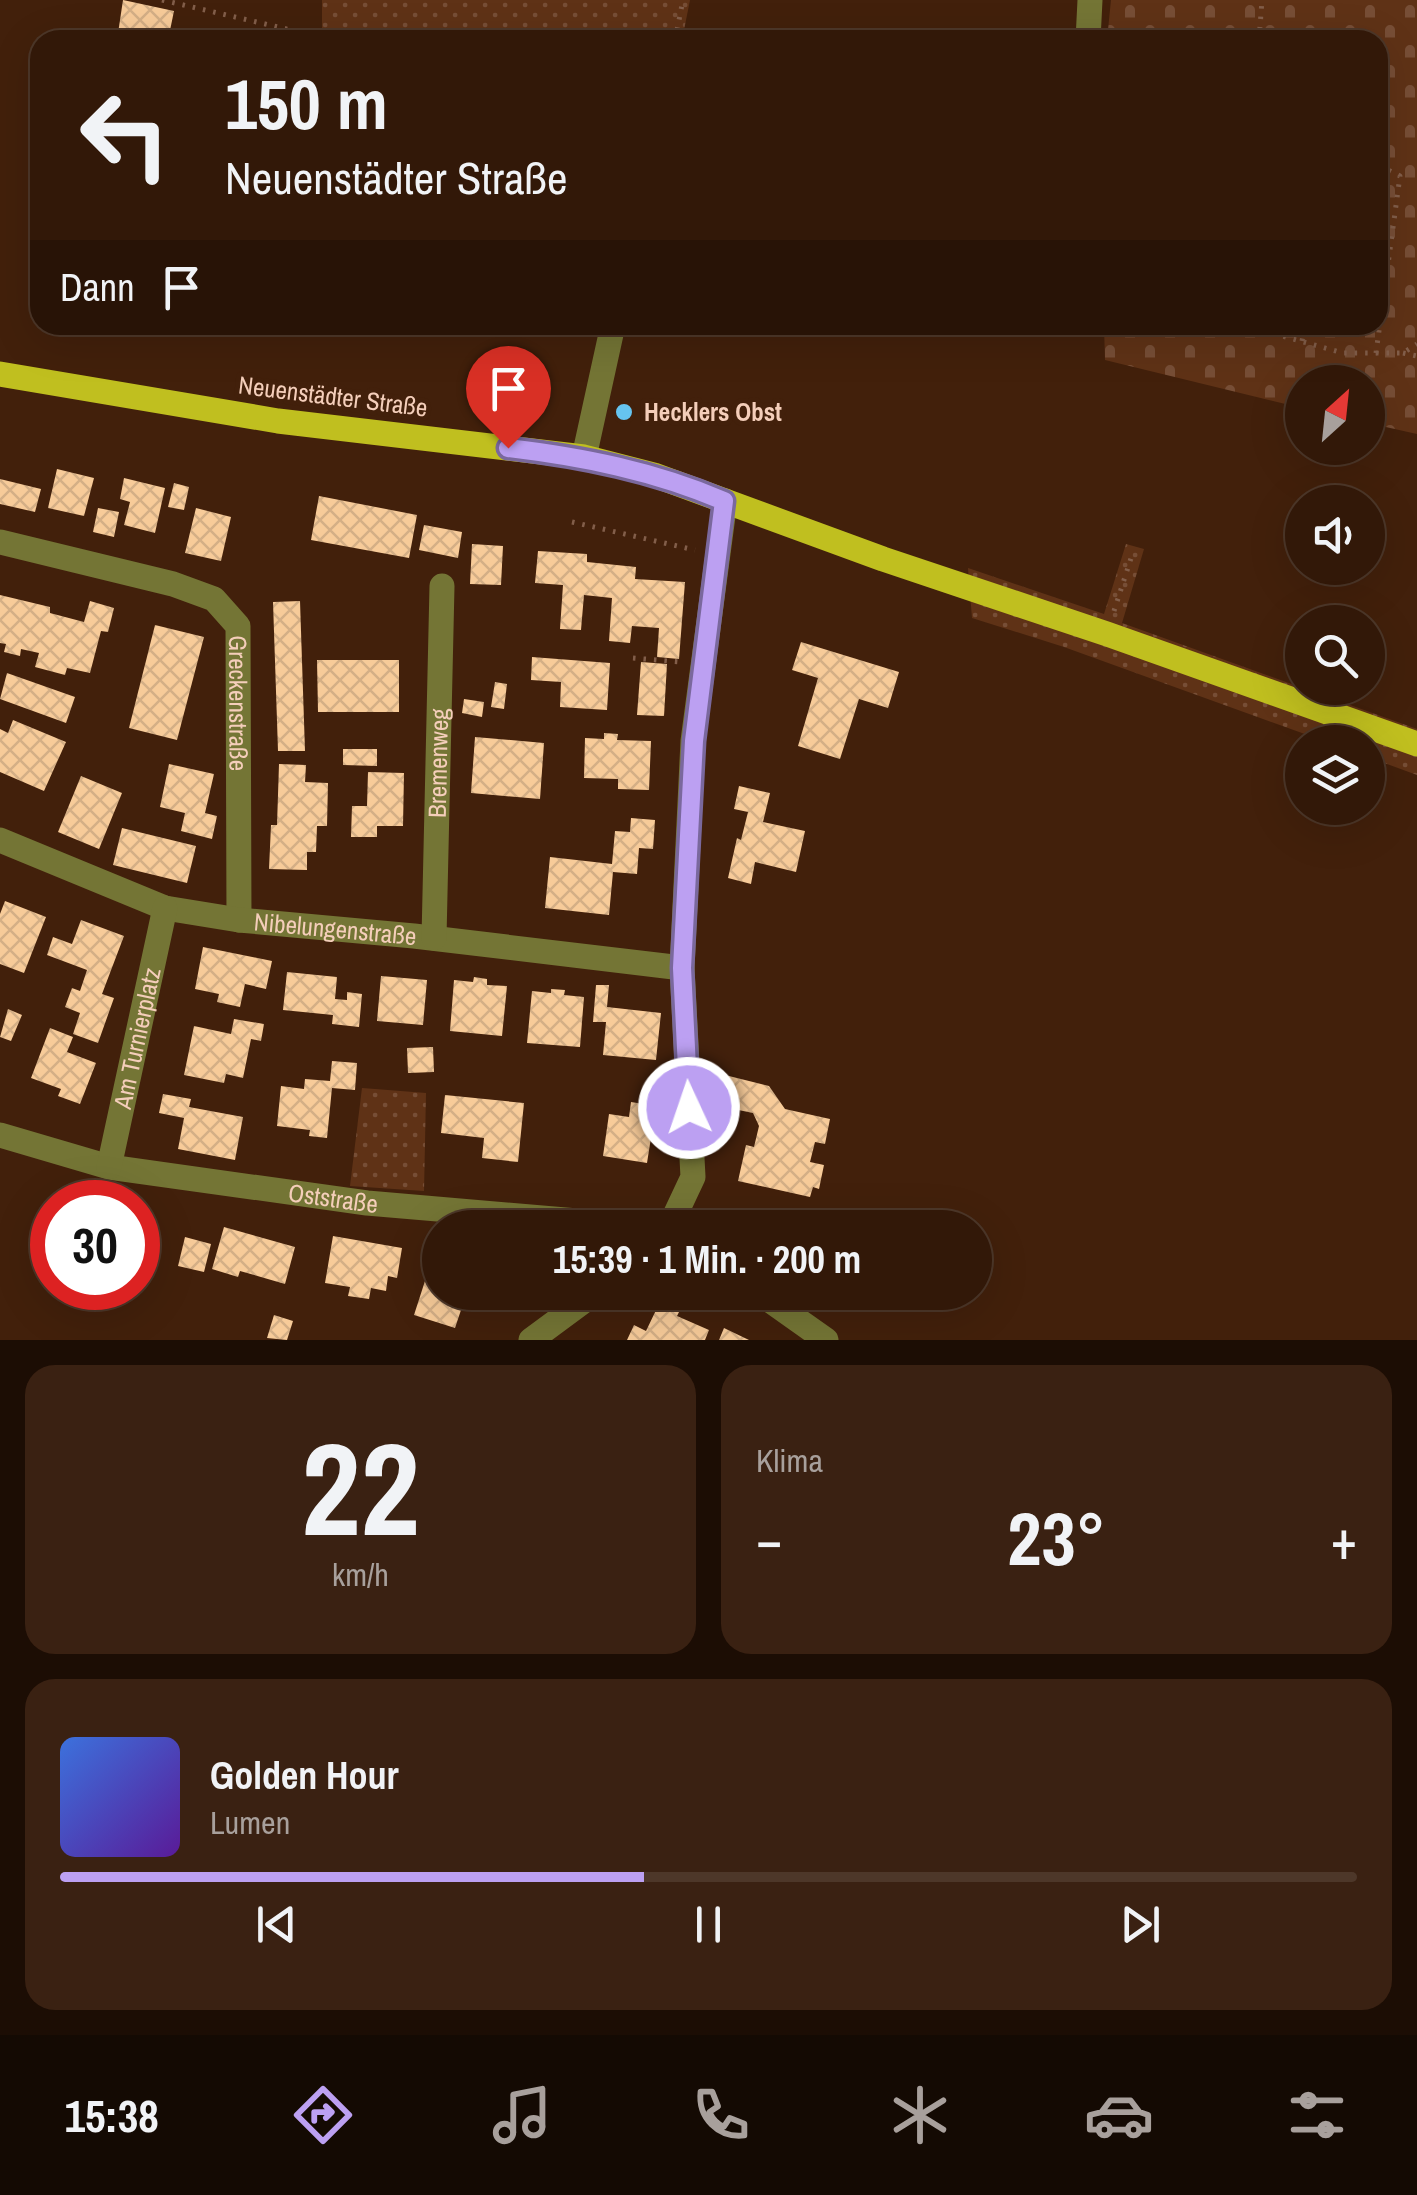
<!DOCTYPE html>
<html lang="de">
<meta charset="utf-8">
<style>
body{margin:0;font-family:"Archivo Narrow",sans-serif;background:#3a2112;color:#f1f3f6;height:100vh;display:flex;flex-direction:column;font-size:38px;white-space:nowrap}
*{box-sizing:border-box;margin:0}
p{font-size:32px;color:#a8a09c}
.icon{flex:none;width:55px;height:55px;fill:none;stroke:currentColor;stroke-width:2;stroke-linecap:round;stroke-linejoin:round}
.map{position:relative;height:1340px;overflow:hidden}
.side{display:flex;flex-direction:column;gap:25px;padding:25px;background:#1c0d04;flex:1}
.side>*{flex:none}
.hud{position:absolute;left:30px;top:30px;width:1358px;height:305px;border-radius:30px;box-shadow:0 10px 40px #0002,0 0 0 2px #4d3729;background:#321808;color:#f1f3f6;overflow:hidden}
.needle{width:65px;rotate:27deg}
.fabs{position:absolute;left:1285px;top:365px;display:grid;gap:20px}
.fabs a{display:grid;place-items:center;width:100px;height:100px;border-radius:50%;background:#321808;box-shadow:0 10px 40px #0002,0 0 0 2px #4d3729;font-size:50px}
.speed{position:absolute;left:30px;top:1180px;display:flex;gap:20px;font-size:50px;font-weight:700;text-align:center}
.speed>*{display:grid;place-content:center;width:130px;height:130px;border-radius:50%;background:#321808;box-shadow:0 10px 40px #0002,0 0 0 2px #4d3729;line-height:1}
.speed .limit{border:15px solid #d22;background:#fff;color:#111}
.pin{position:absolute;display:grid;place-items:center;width:85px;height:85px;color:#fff;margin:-102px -42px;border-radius:50% 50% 50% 0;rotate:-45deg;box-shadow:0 0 10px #0007}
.pin .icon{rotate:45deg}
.me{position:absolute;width:110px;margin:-55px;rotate:357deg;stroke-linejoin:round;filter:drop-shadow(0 0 8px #0008)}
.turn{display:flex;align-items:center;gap:35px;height:210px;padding:0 30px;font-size:45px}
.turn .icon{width:130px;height:130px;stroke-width:2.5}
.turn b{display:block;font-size:70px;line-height:85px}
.then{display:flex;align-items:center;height:95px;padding:0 30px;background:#0003;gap:20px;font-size:38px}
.big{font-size:75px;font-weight:800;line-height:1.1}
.side .card{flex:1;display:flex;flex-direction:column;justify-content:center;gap:15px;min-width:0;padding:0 35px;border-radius:30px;background:#3a2112}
.side .dial{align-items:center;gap:0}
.dial b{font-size:130px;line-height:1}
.song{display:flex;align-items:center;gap:30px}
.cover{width:120px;height:120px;border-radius:15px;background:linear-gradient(135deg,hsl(220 70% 55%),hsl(270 70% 35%))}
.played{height:10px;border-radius:5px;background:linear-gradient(90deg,#bca0f2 45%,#4d3729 45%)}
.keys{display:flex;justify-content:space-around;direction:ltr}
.heat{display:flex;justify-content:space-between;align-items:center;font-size:55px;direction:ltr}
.side .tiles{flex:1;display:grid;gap:25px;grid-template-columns:1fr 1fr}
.card:last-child{grid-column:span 2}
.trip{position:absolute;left:422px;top:1210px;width:570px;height:100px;border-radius:50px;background:#321808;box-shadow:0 10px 40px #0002,0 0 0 2px #4d3729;font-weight:800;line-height:100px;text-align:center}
.tab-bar{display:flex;height:160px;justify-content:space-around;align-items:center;background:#140a03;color:#a8a09c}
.tab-bar .icon{width:70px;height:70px}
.tab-bar .on{color:#bca0f2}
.tab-bar b{font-size:45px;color:#f1f3f6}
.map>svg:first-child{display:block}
</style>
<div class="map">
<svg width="1417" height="1340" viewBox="0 0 1417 1340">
<defs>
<pattern id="grass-dots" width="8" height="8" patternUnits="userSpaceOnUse" patternTransform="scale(2.5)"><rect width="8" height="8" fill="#5f3216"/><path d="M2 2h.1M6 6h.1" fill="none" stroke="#774e36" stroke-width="1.8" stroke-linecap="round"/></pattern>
<pattern id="cemetery-stones" width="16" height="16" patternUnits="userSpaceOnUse" patternTransform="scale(2.5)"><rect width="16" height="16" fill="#5f3216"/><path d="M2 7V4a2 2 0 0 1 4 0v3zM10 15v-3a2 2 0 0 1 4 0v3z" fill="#774e36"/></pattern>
<pattern id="building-cross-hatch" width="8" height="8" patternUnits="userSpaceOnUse" patternTransform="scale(2.5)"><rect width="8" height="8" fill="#f7cb99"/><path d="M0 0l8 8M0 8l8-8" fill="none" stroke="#d4af86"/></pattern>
</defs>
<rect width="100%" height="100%" fill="#42200b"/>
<!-- grass -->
<g fill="url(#grass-dots)">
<path d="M 322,0 L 690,0 L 682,40 L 322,40 Z"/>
<path d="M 1126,544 L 1144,549 L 1122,623 L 1417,729 L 1417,775 L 1368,757 L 1368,742 L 1327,742 L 1064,647 L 972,618 L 968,568 L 1104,614 Z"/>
<path d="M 362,1088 L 426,1093 L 424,1191 L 350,1186 Z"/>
</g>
<!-- cemetery -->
<path fill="url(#cemetery-stones)" d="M 1111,0 L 1417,0 L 1417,434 L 1368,423 L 1368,382 L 1302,382 L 1302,408 L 1105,360 L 1104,325 L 1378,325 L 1378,40 L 1107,40 Z"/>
<!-- building -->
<g fill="url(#building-cross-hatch)">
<path d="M 123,0 L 174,11 L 168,40 L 117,40 Z"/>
<path d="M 57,469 L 94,478 L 84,516 L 48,508 Z"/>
<path d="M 124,478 L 165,488 L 155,533 L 124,525 L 130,502 L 120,499 Z"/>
<path d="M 0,479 L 41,489 L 35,512 L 0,504 Z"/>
<path d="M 174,483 L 189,487 L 184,510 L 168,507 Z"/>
<path d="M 319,496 L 417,515 L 409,558 L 311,540 Z"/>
<path d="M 98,508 L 119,512 L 114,537 L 93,532 Z"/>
<path d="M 196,508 L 231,517 L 221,561 L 185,553 Z"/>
<path d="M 424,525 L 462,532 L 458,558 L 419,550 Z"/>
<path d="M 472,544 L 503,546 L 501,585 L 470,584 Z"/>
<path d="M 538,551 L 587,554 L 587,562 L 636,567 L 635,579 L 685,582 L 679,659 L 657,657 L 659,628 L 632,626 L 630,643 L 609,641 L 612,598 L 584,595 L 581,630 L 560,629 L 563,585 L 535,583 Z"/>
<path d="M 0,595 L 50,607 L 50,613 L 84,622 L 90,601 L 114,608 L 108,632 L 101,631 L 90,673 L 67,668 L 65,675 L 35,667 L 39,653 L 21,649 L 20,656 L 4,652 L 6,644 L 0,643 Z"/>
<path d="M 300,601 L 305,751 L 278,751 L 273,602 Z"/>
<path d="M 155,625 L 204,637 L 177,740 L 129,728 Z"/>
<path d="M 801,642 L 899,672 L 888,708 L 859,699 L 840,759 L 798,746 L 818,678 L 792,670 Z"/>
<path d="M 532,657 L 610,663 L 607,710 L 560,707 L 561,682 L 531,680 Z"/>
<path d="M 317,660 L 399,660 L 399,712 L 318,712 Z"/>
<path d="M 641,662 L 667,664 L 664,716 L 637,715 Z"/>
<path d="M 7,673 L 75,697 L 66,723 L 0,699 Z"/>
<path d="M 495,682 L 507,684 L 504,709 L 491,707 Z"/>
<path d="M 464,699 L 484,702 L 482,717 L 462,713 Z"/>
<path d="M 13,720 L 66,742 L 44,791 L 0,772 L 0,729 L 8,733 Z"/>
<path d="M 604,733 L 618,734 L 617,740 L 651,741 L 649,790 L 618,789 L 618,779 L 584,778 L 585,738 L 604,739 Z"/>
<path d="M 475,737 L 544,743 L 540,799 L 471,793 Z"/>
<path d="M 343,749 L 377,749 L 377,766 L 343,765 Z"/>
<path d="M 169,764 L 214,774 L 205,813 L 217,816 L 212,839 L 181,831 L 185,813 L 160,807 Z"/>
<path d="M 279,764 L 306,765 L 305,782 L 328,783 L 327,826 L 317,826 L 316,852 L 307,852 L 307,870 L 269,869 L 271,825 L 277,825 Z"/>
<path d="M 368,772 L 404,773 L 403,826 L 377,826 L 377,837 L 351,837 L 352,806 L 367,806 Z"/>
<path d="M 81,776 L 122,793 L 99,849 L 58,832 Z"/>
<path d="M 739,786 L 770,793 L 763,822 L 805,831 L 796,872 L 755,862 L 751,884 L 728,878 L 737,838 L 741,840 L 748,812 L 734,809 Z"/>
<path d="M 631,818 L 655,820 L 653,849 L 639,848 L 637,874 L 613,872 L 609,915 L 545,908 L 550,857 L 612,864 L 615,831 L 630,832 Z"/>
<path d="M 122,828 L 196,846 L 187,883 L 113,865 Z"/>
<path d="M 5,901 L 46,917 L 24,973 L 0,964 L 0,914 Z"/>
<path d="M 81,920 L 124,936 L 102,994 L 114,998 L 98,1043 L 73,1034 L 80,1013 L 65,1007 L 72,988 L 80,991 L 87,970 L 47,955 L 53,937 L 72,944 Z"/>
<path d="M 203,947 L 272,961 L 266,989 L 245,984 L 240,1007 L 217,1002 L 219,994 L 195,989 Z"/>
<path d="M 287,972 L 337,977 L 335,999 L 347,1000 L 347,992 L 362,994 L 359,1027 L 332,1024 L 333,1015 L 283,1010 Z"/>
<path d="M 381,976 L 427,980 L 423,1025 L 377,1021 Z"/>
<path d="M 474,977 L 487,979 L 487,985 L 507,986 L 502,1036 L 450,1031 L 454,980 L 473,982 Z"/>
<path d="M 596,985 L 609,985 L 607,1007 L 661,1013 L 656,1060 L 603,1055 L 606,1022 L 593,1022 Z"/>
<path d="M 551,989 L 565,990 L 564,995 L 584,997 L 580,1047 L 527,1043 L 532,991 L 551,993 Z"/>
<path d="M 8,1009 L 22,1015 L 11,1041 L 0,1037 Z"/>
<path d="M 234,1019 L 264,1024 L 261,1041 L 251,1039 L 243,1078 L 226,1074 L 224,1083 L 184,1075 L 194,1026 L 231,1034 Z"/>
<path d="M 50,1028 L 73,1037 L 67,1052 L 96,1063 L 80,1104 L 58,1096 L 61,1089 L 31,1078 Z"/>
<path d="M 433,1047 L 434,1072 L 408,1073 L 407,1048 Z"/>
<path d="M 332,1061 L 357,1063 L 355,1090 L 332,1088 L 327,1138 L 309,1136 L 310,1130 L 277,1126 L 281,1086 L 304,1089 L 305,1079 L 330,1081 Z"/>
<path d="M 721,1074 L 769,1086 L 785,1109 L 830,1119 L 825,1144 L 815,1142 L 810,1162 L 824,1165 L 819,1189 L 813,1187 L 810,1197 L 738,1181 L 746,1145 L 754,1147 L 759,1126 L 753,1113 L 714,1105 Z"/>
<path d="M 163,1094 L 191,1099 L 189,1107 L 243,1117 L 235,1160 L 178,1149 L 184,1118 L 159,1113 Z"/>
<path d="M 445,1095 L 524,1103 L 518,1162 L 482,1158 L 484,1138 L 441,1133 Z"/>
<path d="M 631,1102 L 656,1106 L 647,1163 L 603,1156 L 609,1114 L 629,1117 Z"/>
<path d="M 224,1227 L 295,1247 L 285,1284 L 240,1271 L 238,1277 L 212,1269 Z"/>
<path d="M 333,1236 L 402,1248 L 397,1278 L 388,1276 L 386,1291 L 371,1288 L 369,1299 L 348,1296 L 350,1287 L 325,1283 Z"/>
<path d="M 185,1237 L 211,1244 L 204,1272 L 178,1266 Z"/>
<path d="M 435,1250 L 440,1252 L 440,1292 L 467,1292 L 455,1328 L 414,1315 Z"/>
<path d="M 496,1292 L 551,1292 L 544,1312 L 495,1296 Z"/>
<path d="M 673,1304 L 681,1308 L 677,1316 L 709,1330 L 705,1340 L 627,1340 L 634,1325 L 646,1331 L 658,1306 L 670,1311 Z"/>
<path d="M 274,1315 L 293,1321 L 287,1340 L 267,1338 Z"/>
<path d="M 724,1328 L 749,1340 L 719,1340 Z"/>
</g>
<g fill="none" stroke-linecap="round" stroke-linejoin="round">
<!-- path -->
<g stroke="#825e4a" stroke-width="5" stroke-dasharray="2.5 8" stroke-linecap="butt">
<path d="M 162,0 L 334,40"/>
<path d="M 675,40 L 683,0"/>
<path d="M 1259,40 L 1262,0"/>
<path d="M 1243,325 L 1343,353 L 1376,353 L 1400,176 L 1378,165"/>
<path d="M 1302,341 L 1305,325"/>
<path d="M 1376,353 L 1403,353 L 1417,344"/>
<path d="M 1403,353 L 1417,356"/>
<path d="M 572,522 L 695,550"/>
<path d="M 1114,611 L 1133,552"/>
<path d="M 633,658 L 680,662"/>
</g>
<!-- minor -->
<g stroke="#747535" stroke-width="25">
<path d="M 1088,40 L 1090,0"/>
<path d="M 584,457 L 613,325"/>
<path id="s1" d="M 0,542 L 173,584 L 214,599 L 238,626 L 239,920"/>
<path id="s2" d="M 0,840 L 165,908 L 239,920 L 414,936 L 682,968"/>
<path id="s3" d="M 434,938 L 442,586"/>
<path id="s4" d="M 0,1135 L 109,1167 L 367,1203 L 636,1226 L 672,1225 L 676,1228"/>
<path id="s5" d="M 109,1167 L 165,908"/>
<path d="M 669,1228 L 693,1177 L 682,968 L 693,741 L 725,501"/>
<path d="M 758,1292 L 826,1340"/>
<path d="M 531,1340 L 596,1292"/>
</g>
<!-- major -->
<path stroke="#c0bf1f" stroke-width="25" d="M 0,374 L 278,421 L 584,457 L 654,475 L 883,559 L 1107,634 L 1417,744"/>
</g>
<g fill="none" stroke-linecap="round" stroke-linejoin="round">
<defs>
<path id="route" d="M 508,448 C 583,457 654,471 724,501 L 694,741 L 682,968 L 689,1108"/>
</defs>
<!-- route casing -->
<use href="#route" stroke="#7a689d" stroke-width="25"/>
<!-- route -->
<use href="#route" stroke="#bca0f2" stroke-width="18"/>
</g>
<!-- markers -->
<circle fill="#66c4ef" stroke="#42200b" stroke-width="4" cx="624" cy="412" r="10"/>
<g text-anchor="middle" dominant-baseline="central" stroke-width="10" stroke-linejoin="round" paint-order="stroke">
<!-- street labels -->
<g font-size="25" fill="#f4ceba" stroke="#42200b">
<text transform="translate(333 396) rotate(7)">Neuenstädter Straße</text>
<text stroke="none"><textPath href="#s1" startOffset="335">Greckenstraße</textPath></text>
<text stroke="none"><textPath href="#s3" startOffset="175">Bremenweg</textPath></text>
<text stroke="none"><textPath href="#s2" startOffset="350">Nibelungenstraße</textPath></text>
<text stroke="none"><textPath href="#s5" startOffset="132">Am Turnierplatz</textPath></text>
<text stroke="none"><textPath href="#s4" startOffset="340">Oststraße</textPath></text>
</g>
<!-- poi labels -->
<g font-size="25" font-weight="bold" fill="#f4ceba" stroke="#42200b" text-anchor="start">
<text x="644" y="412">Hecklers Obst</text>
</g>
</g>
</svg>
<div class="fabs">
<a><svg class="needle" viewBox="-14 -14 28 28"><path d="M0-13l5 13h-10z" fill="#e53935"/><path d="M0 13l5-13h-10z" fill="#a8a09c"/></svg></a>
<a><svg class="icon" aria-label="sound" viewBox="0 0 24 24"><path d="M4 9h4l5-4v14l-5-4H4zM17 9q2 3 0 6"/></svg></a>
<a><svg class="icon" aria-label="search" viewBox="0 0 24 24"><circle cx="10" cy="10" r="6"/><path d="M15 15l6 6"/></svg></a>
<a><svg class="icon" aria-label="layers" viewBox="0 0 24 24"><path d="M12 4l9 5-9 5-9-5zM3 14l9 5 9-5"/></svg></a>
</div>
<div class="speed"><div class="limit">30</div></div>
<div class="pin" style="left:508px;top:448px;background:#d93025"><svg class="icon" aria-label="arrive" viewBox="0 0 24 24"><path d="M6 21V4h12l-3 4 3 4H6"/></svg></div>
<svg class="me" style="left:689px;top:1108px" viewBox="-20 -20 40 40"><circle r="17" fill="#bca0f2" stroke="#fff" stroke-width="3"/><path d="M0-11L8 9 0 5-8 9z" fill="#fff"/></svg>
<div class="trip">15:39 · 1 Min. · 200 m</div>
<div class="hud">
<div class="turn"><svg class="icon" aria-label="left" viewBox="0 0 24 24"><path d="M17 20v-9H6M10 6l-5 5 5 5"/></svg><div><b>150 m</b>Neuenstädter Straße</div></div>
<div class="then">Dann<svg class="icon" aria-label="arrive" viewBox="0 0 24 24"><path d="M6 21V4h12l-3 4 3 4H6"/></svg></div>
</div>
</div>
<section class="side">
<div class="tiles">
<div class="card dial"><b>22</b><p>km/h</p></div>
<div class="card"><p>Klima</p>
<div class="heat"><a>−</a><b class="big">23°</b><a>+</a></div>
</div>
<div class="card">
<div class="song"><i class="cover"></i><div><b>Golden Hour</b><p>Lumen</p></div></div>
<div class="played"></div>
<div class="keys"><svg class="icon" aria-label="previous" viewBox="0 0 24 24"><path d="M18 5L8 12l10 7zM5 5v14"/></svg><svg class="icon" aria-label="pause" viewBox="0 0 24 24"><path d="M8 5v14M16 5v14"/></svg><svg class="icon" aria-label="next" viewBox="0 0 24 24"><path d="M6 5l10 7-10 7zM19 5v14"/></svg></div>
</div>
</div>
</section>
<nav class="tab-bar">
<b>15:38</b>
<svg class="icon on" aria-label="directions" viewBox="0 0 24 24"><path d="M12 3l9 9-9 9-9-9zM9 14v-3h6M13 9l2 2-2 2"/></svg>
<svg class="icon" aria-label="music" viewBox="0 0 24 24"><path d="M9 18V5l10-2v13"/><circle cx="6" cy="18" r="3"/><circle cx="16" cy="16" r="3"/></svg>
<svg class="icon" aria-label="phone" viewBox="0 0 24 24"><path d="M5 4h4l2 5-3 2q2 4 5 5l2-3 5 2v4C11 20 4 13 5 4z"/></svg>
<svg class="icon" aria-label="climate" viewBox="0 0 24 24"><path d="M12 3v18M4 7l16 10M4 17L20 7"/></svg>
<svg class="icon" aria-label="car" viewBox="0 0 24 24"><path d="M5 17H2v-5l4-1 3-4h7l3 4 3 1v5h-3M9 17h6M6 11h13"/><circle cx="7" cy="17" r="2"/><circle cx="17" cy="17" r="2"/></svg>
<svg class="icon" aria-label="filters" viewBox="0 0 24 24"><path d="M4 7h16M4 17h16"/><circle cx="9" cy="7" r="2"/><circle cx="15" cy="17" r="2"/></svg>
</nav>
